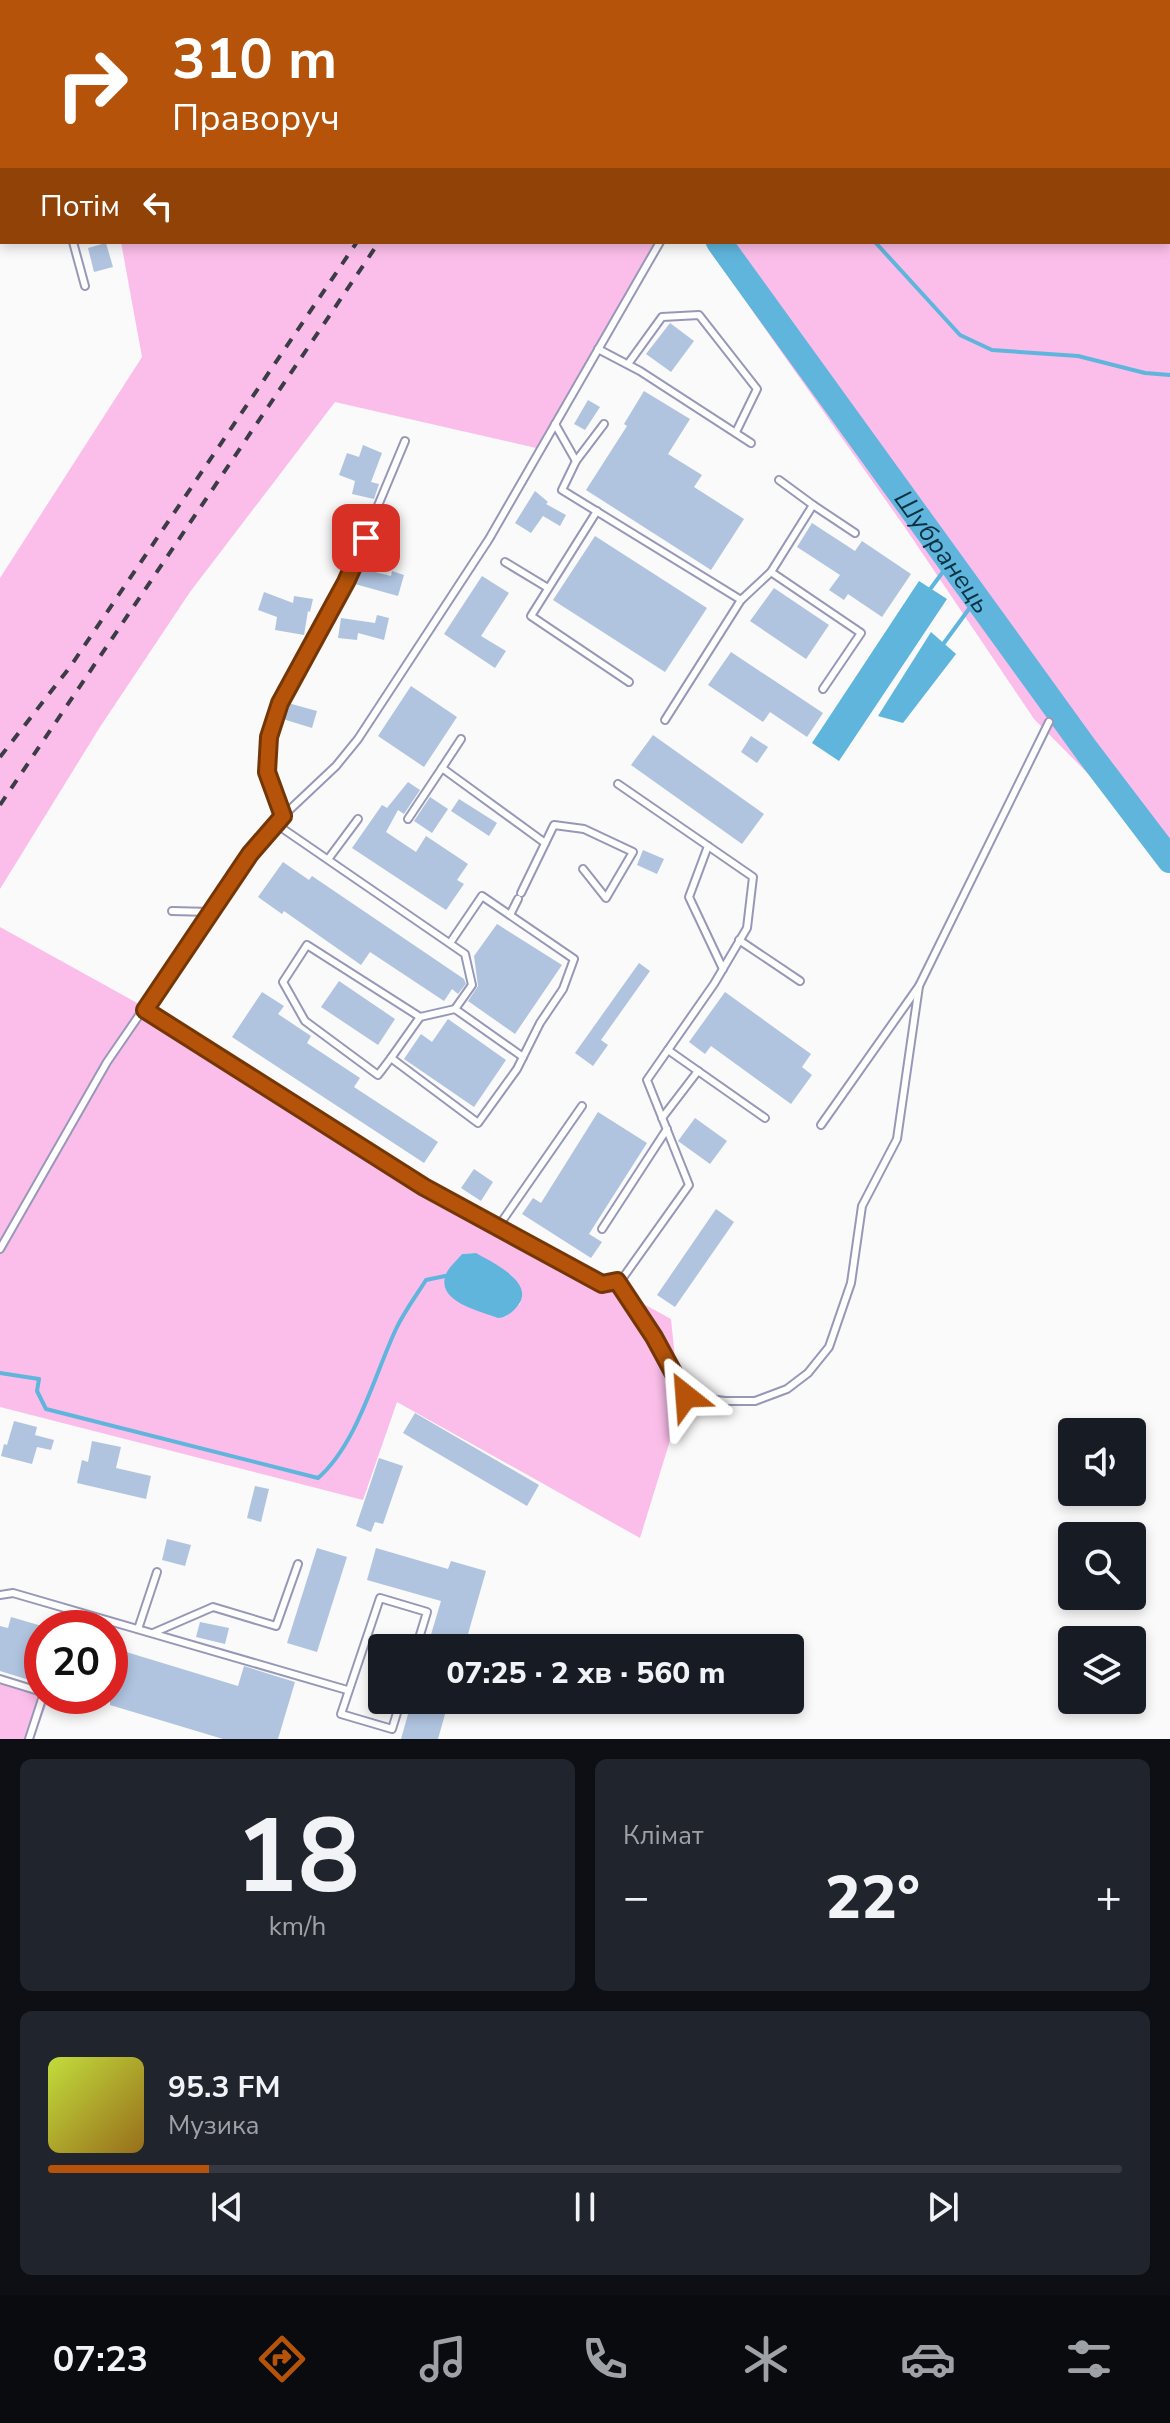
<!DOCTYPE html>
<html lang="uk">
<meta charset="utf-8">
<style>
body{margin:0;font-family:"Nunito Sans",sans-serif;background:#20242c;color:#f1f3f6;height:100vh;display:flex;flex-direction:column;font-size:30px;white-space:nowrap}
*{box-sizing:border-box;margin:0}
p{font-size:26px;color:#9ea1a6}
.icon{flex:none;width:44px;height:44px;fill:none;stroke:currentColor;stroke-width:2;stroke-linecap:round;stroke-linejoin:round}
.map{position:relative;height:1739px;overflow:hidden}
.side{display:flex;flex-direction:column;gap:20px;padding:20px;background:#0d0f14;flex:1}
.side>*{flex:none}
.top-card{position:absolute;left:0px;top:0px;width:1170px;height:244px;box-shadow:0 4px 12px #0003;background:#b45309;color:#fff;overflow:hidden}
.buttons{position:absolute;left:1058px;top:1418px;display:grid;gap:16px}
.buttons a{display:grid;place-items:center;width:88px;height:88px;border-radius:8px;background:#171b24;box-shadow:0 4px 12px #0003;font-size:40px}
.speed{position:absolute;left:24px;top:1610px;display:flex;gap:16px;font-size:40px;font-weight:700;text-align:center}
.speed>*{display:grid;place-content:center;width:104px;height:104px;border-radius:50%;background:#171b24;box-shadow:0 4px 12px #0003;line-height:1}
.speed .limit{border:12px solid #d22;background:#fff;color:#111}
.pin{position:absolute;display:grid;place-items:center;width:68px;height:68px;color:#fff;margin:-34px;border-radius:16px;box-shadow:0 4px 12px #0006}
.me{position:absolute;width:88px;margin:-44px;rotate:332deg;stroke-linejoin:round;filter:drop-shadow(0 0 6px #0008)}
.turn{display:flex;align-items:center;gap:28px;height:168px;padding:0 40px;font-size:36px}
.turn .icon{width:104px;height:104px;stroke-width:2.5}
.turn b{display:block;font-size:56px;line-height:68px}
.then{display:flex;align-items:center;height:76px;padding:0 40px;background:#0003;gap:16px;font-size:30px}
.big{font-size:60px;font-weight:800;line-height:1.1}
.side .tile{flex:1;display:flex;flex-direction:column;justify-content:center;gap:12px;min-width:0;padding:0 28px;border-radius:12px;background:#20242c}
.side .dial{align-items:center;gap:0}
.dial b{font-size:104px;line-height:1}
.song{display:flex;align-items:center;gap:24px}
.cover{width:96px;height:96px;border-radius:12px;background:linear-gradient(135deg,hsl(70 70% 55%),hsl(40 70% 35%))}
.played{height:8px;border-radius:4px;background:linear-gradient(90deg,#b45309 15%,#363941 15%)}
.keys{display:flex;justify-content:space-around;direction:ltr}
.heat{display:flex;justify-content:space-between;align-items:center;font-size:44px;direction:ltr}
.side .tiles{flex:1;display:grid;gap:20px;grid-template-columns:1fr 1fr}
.tile:last-child{grid-column:span 2}
.trip{position:absolute;left:368px;top:1634px;width:436px;height:80px;border-radius:8px;background:#171b24;box-shadow:0 4px 12px #0003;font-weight:800;line-height:80px;text-align:center}
.menu{display:flex;height:128px;justify-content:space-around;align-items:center;background:#090b0e;color:#9ea1a6}
.menu .icon{width:56px;height:56px}
.menu .active{color:#b45309}
.menu b{font-size:36px;color:#f1f3f6}
.map>svg:first-child{display:block}
</style>
<div class="map">
<svg width="1170" height="1739" viewBox="0 0 1170 1739">
<rect width="100%" height="100%" fill="#f9faf9"/>
<!-- green -->
<g fill="#fbbeea" fill-rule="evenodd">
<path d="M 12,0 L 848,0 L 847,2 Z"/>
<path d="M 1168,203 L 1170,205 L 1170,857 L 1034,719 L 906,529 L 704,242 L 1168,242 Z"/>
<path d="M 121,242 L 663,242 L 545,450 L 335,402 L 190,592 L 100,727 L 0,889 L 0,578 L 142,357 Z"/>
<path d="M 0,927 L 148,1009 L 427,1185 L 671,1319 L 680,1408 L 640,1538 L 397,1402 L 363,1500 L 0,1407 ZM 475,1253 L 512,1276 L 522,1293 L 520,1304 L 505,1317 L 450,1268 L 462,1254 Z"/>
<path d="M 0,1678 L 49,1697 L 34,1739 L 0,1739 Z"/>
</g>
<!-- water -->
<g fill="#5fb5dc">
<path d="M 919,581 L 947,599 L 839,761 L 812,743 Z"/>
<path d="M 931,632 L 956,654 L 903,723 L 878,716 Z"/>
<path d="M 476,1253 C 493,1263 540,1284 515,1309 C 510,1314 506,1317 498,1318 C 480,1311 435,1302 446,1274 C 449,1267 457,1260 462,1254 Z"/>
</g>
<g fill="none" stroke-linecap="round" stroke-linejoin="round">
<!-- stream -->
<g stroke="#5fb5dc" stroke-width="4">
<path d="M 875,242 L 960,335 L 992,350 L 1078,356 L 1145,373 L 1170,375"/>
<path d="M 931,588 L 951,561"/>
<path d="M 944,643 L 977,598"/>
<path d="M 0,1373 L 39,1379 L 37,1391 L 46,1409 L 318,1478 C 357,1444 374,1376 396,1329 C 404,1312 416,1296 426,1280 L 445,1276"/>
</g>
<!-- river -->
<g stroke="#5fb5dc" stroke-width="26">
<path d="M 558,0 L 560,2"/>
<path id="s1" d="M 719,242 L 1087,751 L 1170,860"/>
</g>
</g>
<!-- building -->
<g fill="#b0c4e0">
<path d="M 106,243 L 113,267 L 94,272 L 88,248 Z"/>
<path d="M 670,323 L 694,341 L 671,372 L 646,354 Z"/>
<path d="M 644,391 L 690,419 L 668,454 L 702,475 L 694,487 L 744,519 L 711,570 L 586,490 L 627,426 L 624,424 Z"/>
<path d="M 588,400 L 600,407 L 585,430 L 574,424 Z"/>
<path d="M 363,445 L 382,453 L 371,482 L 379,484 L 374,499 L 352,494 L 355,481 L 339,475 L 347,453 L 359,457 Z"/>
<path d="M 535,491 L 548,502 L 546,504 L 566,515 L 560,526 L 543,516 L 531,533 L 515,523 Z"/>
<path d="M 812,523 L 855,551 L 862,541 L 911,574 L 882,617 L 848,594 L 844,600 L 829,590 L 840,575 L 797,547 Z"/>
<path d="M 595,536 L 707,608 L 665,672 L 553,600 Z"/>
<path d="M 359,568 L 391,576 L 392,571 L 404,575 L 398,596 L 355,584 Z"/>
<path d="M 482,576 L 509,593 L 481,636 L 506,651 L 495,668 L 444,634 Z"/>
<path d="M 774,588 L 829,625 L 806,659 L 750,621 Z"/>
<path d="M 264,592 L 293,603 L 294,596 L 313,599 L 310,612 L 308,611 L 304,635 L 275,630 L 277,617 L 258,610 Z"/>
<path d="M 377,615 L 389,618 L 384,640 L 358,633 L 357,640 L 338,638 L 341,618 L 375,623 Z"/>
<path d="M 731,652 L 823,713 L 807,737 L 770,712 L 763,722 L 708,685 Z"/>
<path d="M 411,686 L 457,717 L 424,767 L 378,736 Z"/>
<path d="M 288,703 L 317,711 L 312,728 L 283,719 Z"/>
<path d="M 653,735 L 764,814 L 742,844 L 631,765 Z"/>
<path d="M 751,736 L 768,747 L 757,763 L 741,752 Z"/>
<path d="M 408,782 L 420,790 L 404,814 L 398,810 L 386,832 L 416,852 L 426,836 L 468,864 L 457,880 L 464,884 L 446,910 L 352,848 L 382,805 L 387,808 Z"/>
<path d="M 430,797 L 448,809 L 432,833 L 414,821 Z"/>
<path d="M 459,799 L 497,823 L 489,836 L 451,811 Z"/>
<path d="M 643,850 L 664,859 L 657,874 L 637,865 Z"/>
<path d="M 283,862 L 309,880 L 312,876 L 464,979 L 466,984 L 458,994 L 452,989 L 444,1001 L 370,952 L 361,965 L 284,911 L 282,914 L 258,897 Z"/>
<path d="M 497,924 L 562,965 L 515,1034 L 468,1001 L 478,986 L 474,956 Z"/>
<path d="M 639,963 L 650,971 L 601,1040 L 608,1045 L 593,1066 L 575,1053 Z"/>
<path d="M 339,981 L 395,1019 L 378,1045 L 321,1007 Z"/>
<path d="M 262,992 L 284,1006 L 278,1014 L 311,1036 L 307,1043 L 360,1078 L 354,1087 L 438,1142 L 424,1163 L 232,1037 Z"/>
<path d="M 725,992 L 811,1054 L 802,1067 L 812,1075 L 791,1104 L 711,1046 L 705,1054 L 689,1042 Z"/>
<path d="M 448,1019 L 506,1060 L 474,1107 L 404,1059 L 421,1034 L 432,1042 Z"/>
<path d="M 598,1112 L 647,1143 L 589,1234 L 602,1242 L 591,1258 L 522,1214 L 533,1198 L 541,1203 Z"/>
<path d="M 695,1118 L 727,1141 L 710,1164 L 678,1141 Z"/>
<path d="M 474,1169 L 493,1182 L 481,1201 L 461,1188 Z"/>
<path d="M 716,1209 L 734,1222 L 675,1307 L 657,1295 Z"/>
<path d="M 415,1413 L 539,1485 L 527,1506 L 403,1433 Z"/>
<path d="M 14,1421 L 37,1427 L 35,1435 L 54,1440 L 51,1450 L 37,1447 L 32,1464 L 1,1456 L 4,1444 L 7,1445 Z"/>
<path d="M 92,1441 L 121,1447 L 116,1468 L 151,1476 L 146,1499 L 77,1483 L 82,1460 L 88,1462 Z"/>
<path d="M 379,1458 L 403,1466 L 383,1524 L 375,1522 L 371,1532 L 356,1526 Z"/>
<path d="M 255,1486 L 269,1489 L 261,1522 L 247,1518 Z"/>
<path d="M 167,1539 L 191,1545 L 185,1566 L 162,1560 Z"/>
<path d="M 317,1548 L 347,1557 L 317,1652 L 287,1643 Z"/>
<path d="M 376,1548 L 448,1569 L 451,1561 L 486,1571 L 464,1648 L 427,1648 L 441,1601 L 367,1580 Z"/>
<path d="M 11,1617 L 42,1626 L 42,1684 L 0,1671 L 0,1626 L 8,1628 Z"/>
<path d="M 200,1622 L 229,1628 L 225,1644 L 196,1637 Z"/>
<path d="M 110,1647 L 238,1686 L 244,1666 L 295,1682 L 278,1739 L 223,1739 L 110,1705 Z"/>
<path d="M 412,1700 L 449,1700 L 438,1739 L 401,1739 Z"/>
</g>
<g fill="none" stroke-linecap="round" stroke-linejoin="round">
<defs>
<g id="service">
<path d="M 802,2 L 803,0"/>
<path d="M 908,2 L 909,0"/>
<path d="M 0,134 L 2,135"/>
<path d="M 73,242 L 85,286"/>
<path d="M 598,349 L 640,371 L 751,443"/>
<path d="M 628,364 L 662,317 L 699,315 L 757,389 L 736,432"/>
<path d="M 555,424 L 576,461"/>
<path d="M 604,424 L 576,461 L 562,490 L 741,600 L 771,572 L 813,505 L 855,533"/>
<path d="M 779,480 L 813,505"/>
<path d="M 597,511 L 531,616 L 629,682"/>
<path d="M 505,562 L 548,588"/>
<path d="M 771,572 L 861,633 L 823,689"/>
<path d="M 665,720 L 741,600"/>
<path d="M 442,768 L 461,739"/>
<path d="M 283,816 L 267,772 L 269,737 L 280,703 L 346,582 L 405,441"/>
<path d="M 408,819 L 442,768 L 545,843"/>
<path d="M 276,824 L 465,954 L 472,985 L 455,1009 L 420,1017 L 307,945 L 283,982 L 305,1021 L 378,1075 L 391,1058 L 478,1123 L 517,1069 L 540,1023 L 563,989 L 574,959 L 482,896 L 450,943"/>
<path d="M 708,846 L 689,897 L 723,969"/>
<path d="M 329,858 L 358,819"/>
<path d="M 521,893 L 554,825 L 584,829 L 633,852 L 606,898 L 583,869"/>
<path d="M 172,911 L 211,912"/>
<path d="M 510,915 L 518,899"/>
<path d="M 739,940 L 800,981"/>
<path d="M 455,1009 L 523,1057"/>
<path d="M 145,1010 L 424,1187 L 602,1284 L 622,1279 L 689,1185 L 647,1080 L 714,984 L 747,928 L 753,877 L 618,784"/>
<path d="M 668,1050 L 765,1118"/>
<path d="M 391,1058 L 420,1017"/>
<path d="M 662,1118 L 698,1071"/>
<path d="M 821,1125 L 919,986 L 1049,722"/>
<path d="M 498,1227 L 582,1106"/>
<path d="M 602,1229 L 667,1129"/>
<path d="M 0,1249 L 107,1062 L 250,854 L 283,816 L 336,766 L 358,739 L 489,539 L 660,242"/>
<path d="M 617,1281 L 654,1337 L 686,1396 L 725,1401 L 755,1401 L 787,1389 L 808,1373 L 829,1347 L 851,1283 L 862,1206 L 897,1139 L 919,986"/>
<path d="M 0,1595 L 13,1593 L 347,1690"/>
<path d="M 138,1629 L 157,1572"/>
<path d="M 153,1633 L 213,1607 L 276,1626 L 298,1564"/>
<path d="M 0,1679 L 42,1692"/>
<path d="M 401,1700 L 392,1729 L 341,1714 L 380,1598 L 427,1612 L 416,1648"/>
<path d="M 29,1739 L 43,1696"/>
</g>
</defs>
<!-- service casing -->
<use href="#service" stroke="#9798b7" stroke-width="10"/>
<!-- service -->
<use href="#service" stroke="#fff" stroke-width="6"/>
<!-- rail -->
<g stroke="#3b3c46" stroke-width="4" stroke-dasharray="10 10" stroke-linecap="butt">
<path d="M 519,2 L 520,0"/>
<path d="M 541,2 L 542,0"/>
<path d="M 0,179 L 2,175"/>
<path d="M 0,757 L 70,667 L 357,242"/>
<path d="M 0,805 L 379,242"/>
</g>
</g>
<g fill="none" stroke-linecap="round" stroke-linejoin="round">
<defs>
<path id="route" d="M 366,538 L 346,582 L 280,703 L 269,737 L 267,772 L 283,816 L 250,854 L 145,1010 L 424,1187 L 602,1284 L 617,1281 L 654,1337 L 686,1396"/>
</defs>
<!-- route casing -->
<use href="#route" stroke="#753606" stroke-width="20"/>
<!-- route -->
<use href="#route" stroke="#b45309" stroke-width="14"/>
</g>
<g text-anchor="middle" dominant-baseline="central" stroke-width="8" stroke-linejoin="round" paint-order="stroke">
<!-- water labels -->
<g font-size="26" font-style="italic" fill="#0b3344" stroke="#f9faf9">
<text stroke="none"><textPath href="#s1" startOffset="382">Шубранець</textPath></text>
</g>
</g>
</svg>
<div class="buttons">
<a><svg class="icon" aria-label="sound" viewBox="0 0 24 24"><path d="M4 9h4l5-4v14l-5-4H4zM17 9q2 3 0 6"/></svg></a>
<a><svg class="icon" aria-label="search" viewBox="0 0 24 24"><circle cx="10" cy="10" r="6"/><path d="M15 15l6 6"/></svg></a>
<a><svg class="icon" aria-label="layers" viewBox="0 0 24 24"><path d="M12 4l9 5-9 5-9-5zM3 14l9 5 9-5"/></svg></a>
</div>
<div class="speed"><div class="limit">20</div></div>
<div class="pin" style="left:366px;top:538px;background:#d93025"><svg class="icon" aria-label="arrive" viewBox="0 0 24 24"><path d="M6 21V4h12l-3 4 3 4H6"/></svg></div>
<svg class="me" style="left:686px;top:1396px" viewBox="-20 -20 40 40"><path d="M0-17L14 15 0 8-14 15z" fill="#b45309" stroke="#fff" stroke-width="4"/></svg>
<div class="trip">07:25 · 2 хв · 560 m</div>
<div class="top-card">
<div class="turn"><svg class="icon" aria-label="right" viewBox="0 0 24 24"><path d="M7 20v-9h11M14 6l5 5-5 5"/></svg><div><b>310 m</b>Праворуч</div></div>
<div class="then">Потім<svg class="icon" aria-label="left" viewBox="0 0 24 24"><path d="M17 20v-9H6M10 6l-5 5 5 5"/></svg></div>
</div>
</div>
<section class="side">
<div class="tiles">
<div class="tile dial"><b>18</b><p>km/h</p></div>
<div class="tile"><p>Клімат</p>
<div class="heat"><a>−</a><b class="big">22°</b><a>+</a></div>
</div>
<div class="tile">
<div class="song"><i class="cover"></i><div><b>95.3 FM</b><p>Музика</p></div></div>
<div class="played"></div>
<div class="keys"><svg class="icon" aria-label="previous" viewBox="0 0 24 24"><path d="M18 5L8 12l10 7zM5 5v14"/></svg><svg class="icon" aria-label="pause" viewBox="0 0 24 24"><path d="M8 5v14M16 5v14"/></svg><svg class="icon" aria-label="next" viewBox="0 0 24 24"><path d="M6 5l10 7-10 7zM19 5v14"/></svg></div>
</div>
</div>
</section>
<nav class="menu">
<b>07:23</b>
<svg class="icon active" aria-label="directions" viewBox="0 0 24 24"><path d="M12 3l9 9-9 9-9-9zM9 14v-3h6M13 9l2 2-2 2"/></svg>
<svg class="icon" aria-label="music" viewBox="0 0 24 24"><path d="M9 18V5l10-2v13"/><circle cx="6" cy="18" r="3"/><circle cx="16" cy="16" r="3"/></svg>
<svg class="icon" aria-label="phone" viewBox="0 0 24 24"><path d="M5 4h4l2 5-3 2q2 4 5 5l2-3 5 2v4C11 20 4 13 5 4z"/></svg>
<svg class="icon" aria-label="climate" viewBox="0 0 24 24"><path d="M12 3v18M4 7l16 10M4 17L20 7"/></svg>
<svg class="icon" aria-label="car" viewBox="0 0 24 24"><path d="M5 17H2v-5l4-1 3-4h7l3 4 3 1v5h-3M9 17h6M6 11h13"/><circle cx="7" cy="17" r="2"/><circle cx="17" cy="17" r="2"/></svg>
<svg class="icon" aria-label="filters" viewBox="0 0 24 24"><path d="M4 7h16M4 17h16"/><circle cx="9" cy="7" r="2"/><circle cx="15" cy="17" r="2"/></svg>
</nav>
